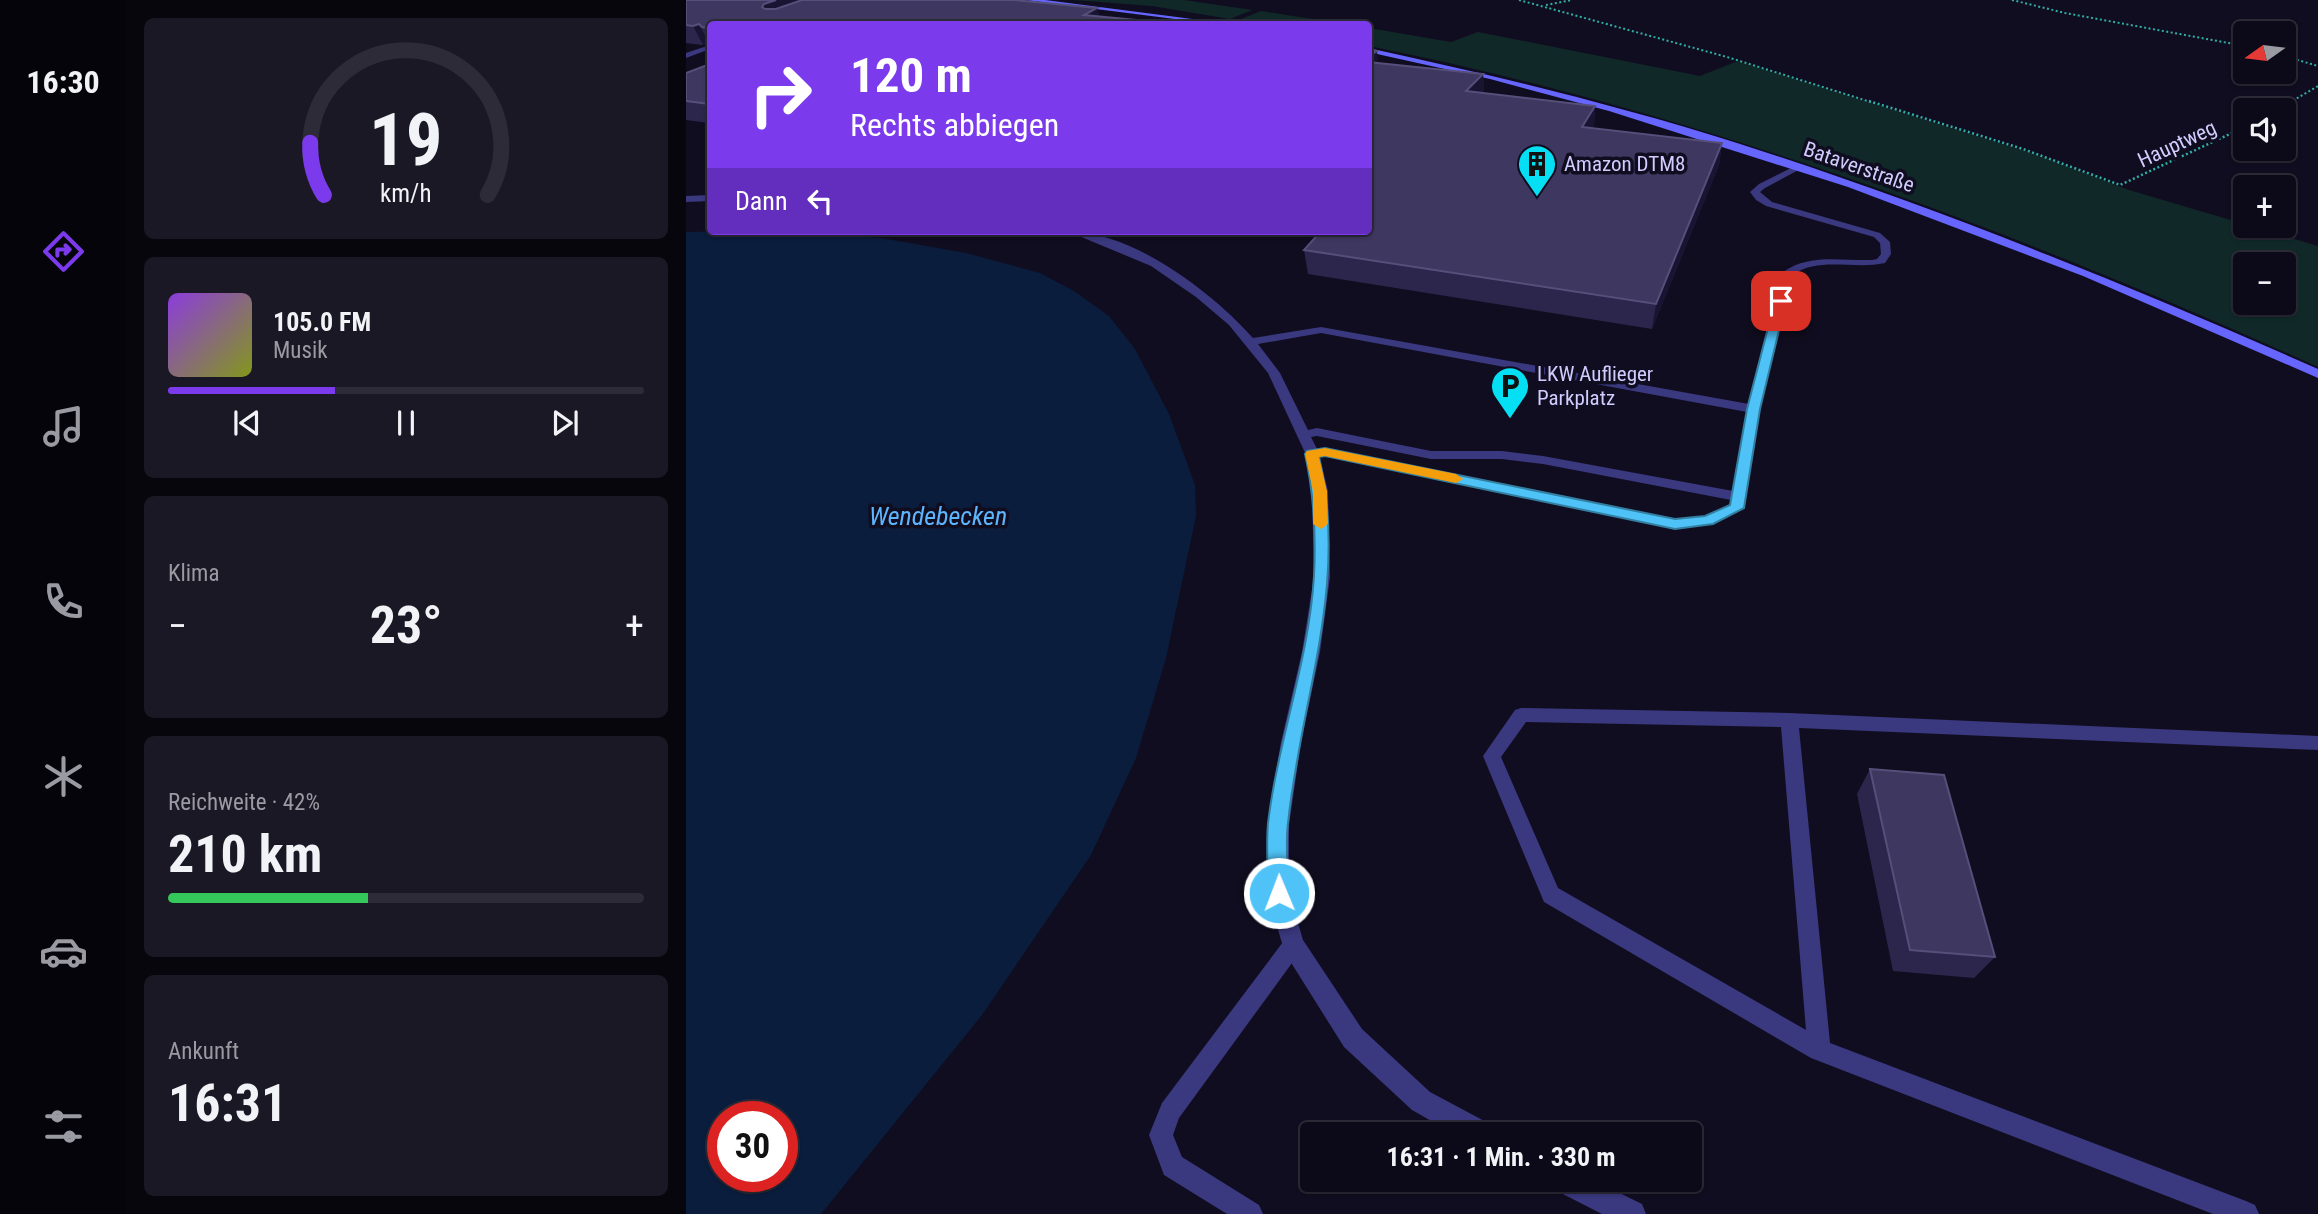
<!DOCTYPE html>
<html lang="de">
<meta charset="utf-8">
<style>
body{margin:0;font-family:"Roboto Condensed",sans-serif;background:#1a1825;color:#f1f3f6;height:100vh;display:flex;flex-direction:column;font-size:26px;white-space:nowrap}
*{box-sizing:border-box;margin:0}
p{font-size:23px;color:#9a9aa2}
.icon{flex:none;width:38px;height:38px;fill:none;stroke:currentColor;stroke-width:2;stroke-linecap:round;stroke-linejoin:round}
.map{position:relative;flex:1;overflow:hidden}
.side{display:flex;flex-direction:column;gap:18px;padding:18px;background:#07060d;width:560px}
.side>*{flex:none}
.guide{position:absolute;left:21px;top:21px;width:665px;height:214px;border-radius:7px;box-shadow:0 2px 5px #0004,0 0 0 2px #2c2b37;background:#7c3aed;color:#fff;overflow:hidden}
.needle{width:46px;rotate:256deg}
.buttons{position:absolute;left:1547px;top:21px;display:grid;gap:14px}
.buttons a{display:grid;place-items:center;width:63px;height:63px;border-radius:7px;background:#0c0a18;box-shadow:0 2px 5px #0004,0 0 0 2px #2c2b37;font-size:35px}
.speed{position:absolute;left:21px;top:1101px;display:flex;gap:14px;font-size:35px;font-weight:700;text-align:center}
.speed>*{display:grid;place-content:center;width:91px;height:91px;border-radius:50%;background:#0c0a18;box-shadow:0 2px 5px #0004,0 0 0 2px #2c2b37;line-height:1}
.speed .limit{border:10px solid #d22;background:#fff;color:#111}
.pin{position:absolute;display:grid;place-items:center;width:60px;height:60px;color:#fff;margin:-30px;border-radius:14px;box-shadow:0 4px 10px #0006}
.me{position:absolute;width:77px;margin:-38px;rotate:359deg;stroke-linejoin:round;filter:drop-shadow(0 0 5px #0008)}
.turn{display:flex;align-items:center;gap:24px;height:147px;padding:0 28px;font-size:32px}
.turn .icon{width:91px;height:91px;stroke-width:2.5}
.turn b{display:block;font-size:49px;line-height:60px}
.then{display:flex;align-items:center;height:66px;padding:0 28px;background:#0003;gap:14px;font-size:26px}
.big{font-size:52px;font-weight:700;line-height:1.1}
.side .card{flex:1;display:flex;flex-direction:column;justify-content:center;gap:10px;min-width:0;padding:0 24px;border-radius:10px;background:#1a1825}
.side .dial{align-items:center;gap:0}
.dial svg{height:182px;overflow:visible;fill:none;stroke:#2c2b37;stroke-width:7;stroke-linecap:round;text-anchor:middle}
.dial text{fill:#f1f3f6;stroke:none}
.song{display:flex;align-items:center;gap:21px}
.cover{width:84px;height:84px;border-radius:10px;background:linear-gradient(135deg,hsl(270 70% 55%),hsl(70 70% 35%))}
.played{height:7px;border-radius:4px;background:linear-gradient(90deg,#7c3aed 35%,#2c2b37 35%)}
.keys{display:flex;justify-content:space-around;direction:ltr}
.heat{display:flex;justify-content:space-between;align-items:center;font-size:38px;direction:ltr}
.charge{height:10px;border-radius:5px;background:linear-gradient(90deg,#34c759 42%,#2c2b37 0)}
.trip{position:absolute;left:614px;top:1122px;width:402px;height:70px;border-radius:7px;background:#0c0a18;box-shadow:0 2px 5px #0004,0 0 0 2px #2c2b37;font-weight:700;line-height:70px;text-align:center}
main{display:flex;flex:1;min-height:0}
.dock{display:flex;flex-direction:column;width:126px;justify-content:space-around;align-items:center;background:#05040a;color:#9a9aa2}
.dock .icon{width:49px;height:49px}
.dock .selected{color:#7c3aed}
.dock b{font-size:32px;color:#f1f3f6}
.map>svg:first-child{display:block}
</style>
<main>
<nav class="dock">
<b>16:30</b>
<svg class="icon selected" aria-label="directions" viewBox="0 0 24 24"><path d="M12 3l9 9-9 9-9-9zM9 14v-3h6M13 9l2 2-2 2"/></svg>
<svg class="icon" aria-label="music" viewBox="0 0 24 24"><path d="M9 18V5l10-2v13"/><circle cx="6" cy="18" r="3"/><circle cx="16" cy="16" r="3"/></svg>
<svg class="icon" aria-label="phone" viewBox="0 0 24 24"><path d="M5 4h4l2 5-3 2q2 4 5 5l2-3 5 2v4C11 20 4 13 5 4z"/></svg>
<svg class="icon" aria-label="climate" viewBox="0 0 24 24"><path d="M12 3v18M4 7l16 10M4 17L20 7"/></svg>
<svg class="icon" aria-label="car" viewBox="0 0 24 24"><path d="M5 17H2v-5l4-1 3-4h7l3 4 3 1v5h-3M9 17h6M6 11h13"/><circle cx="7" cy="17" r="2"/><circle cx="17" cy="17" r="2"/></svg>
<svg class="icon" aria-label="filters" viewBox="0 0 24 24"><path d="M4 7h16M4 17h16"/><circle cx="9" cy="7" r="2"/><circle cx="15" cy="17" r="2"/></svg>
</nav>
<section class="side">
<div class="card dial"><svg viewBox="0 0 100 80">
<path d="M14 69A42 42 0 1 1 86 69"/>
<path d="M14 69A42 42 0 0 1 8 46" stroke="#7c3aed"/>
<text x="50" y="56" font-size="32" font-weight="700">19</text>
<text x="50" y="72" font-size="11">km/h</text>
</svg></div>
<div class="card">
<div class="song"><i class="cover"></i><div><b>105.0 FM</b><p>Musik</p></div></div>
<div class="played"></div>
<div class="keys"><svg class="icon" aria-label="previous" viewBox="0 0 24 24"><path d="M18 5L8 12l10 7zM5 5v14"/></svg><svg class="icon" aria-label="pause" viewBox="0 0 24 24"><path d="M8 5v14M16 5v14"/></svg><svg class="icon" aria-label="next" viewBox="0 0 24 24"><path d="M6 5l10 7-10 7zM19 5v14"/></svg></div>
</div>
<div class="card"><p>Klima</p>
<div class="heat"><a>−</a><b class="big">23°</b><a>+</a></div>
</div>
<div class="card"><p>Reichweite · 42%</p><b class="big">210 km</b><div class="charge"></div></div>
<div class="card"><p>Ankunft</p><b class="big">16:31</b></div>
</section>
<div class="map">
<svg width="1632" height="1214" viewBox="0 0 1632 1214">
<rect width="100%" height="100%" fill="#100d20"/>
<!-- green -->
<g fill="#102928" fill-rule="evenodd">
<path d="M 387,0 L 498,0 L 566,10 L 544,19 L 466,6 Z"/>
<path d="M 575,11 L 660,24 L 575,24 L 553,20 Z"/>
<path d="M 683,28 L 765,42 L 792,32 L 1014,76 L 1052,61 L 1352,155 L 1443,190 L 1632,246 L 1632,367 C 1327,229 1011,112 683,46 ZM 1559,264 L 1598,264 L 1598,303 L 1559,303 Z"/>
</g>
<!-- water -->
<path fill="#0a1d3c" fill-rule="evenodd" d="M 54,231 L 133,233 L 195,238 L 280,253 L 354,273 L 388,291 L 423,316 L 449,349 L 483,414 L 509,485 L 510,516 L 480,658 L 450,758 L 405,855 L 296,1015 L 135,1214 L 0,1214 L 0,232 ZM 37,1116 L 96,1116 L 96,1176 L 37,1176 Z"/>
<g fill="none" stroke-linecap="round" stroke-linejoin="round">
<!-- path-far1 -->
<g stroke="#2fafa5" stroke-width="2" stroke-dasharray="2 2.5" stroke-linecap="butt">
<path d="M 833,0 L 1041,57 L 1188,103"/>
<path d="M 1326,0 L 1379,13 L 1559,46"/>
<path d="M 860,5 L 886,0"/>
<path d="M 1598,56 L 1632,66"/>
<path d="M 1603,103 L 1632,86"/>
</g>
<!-- path -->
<g stroke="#2fafa5" stroke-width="2.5" stroke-dasharray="2 2.5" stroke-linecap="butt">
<path d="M 1183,101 L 1337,149 L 1434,185 L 1559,127"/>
<path d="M 1591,110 L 1606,101"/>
</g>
<!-- lane -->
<g fill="#3a387e" fill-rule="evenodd">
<path d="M 1111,165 L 1118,167 L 1079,188 L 1074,192 L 1086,202 L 1194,233 L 1204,242 L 1205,254 L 1199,263 C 1168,270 1133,256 1106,275 L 1074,409 L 1058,508 L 1027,524 L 989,529 L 639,456 L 621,457 L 582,373 L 543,325 L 510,297 L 465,266 L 381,231 C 446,231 526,292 567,338 L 635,327 L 1063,404 L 1097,272 C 1124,253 1155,261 1186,260 L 1191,259 L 1195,254 L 1194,243 L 1188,237 L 1080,206 L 1070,200 L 1064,192 L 1073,184 ZM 635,333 L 1061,412 L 1047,491 L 857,456 L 816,451 L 745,451 L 631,428 L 622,430 L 594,373 L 572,344 ZM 631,436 L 745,459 L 816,459 L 857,464 L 1045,500 L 1044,505 L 1020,516 L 989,519 L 639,448 L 631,449 L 625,437 Z"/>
<path d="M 24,195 L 24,201 L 0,202 L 0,196 Z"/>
<path d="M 835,708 L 1103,713 L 1632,736 L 1632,750 L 1113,728 L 1144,1043 L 1560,1201 L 1569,1205 L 1573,1214 L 1527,1214 L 1125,1058 L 858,902 L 797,756 L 829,710 ZM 840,722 L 1095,727 L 1120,1030 L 872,888 L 815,757 Z"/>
<path d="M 607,935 L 614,938 L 618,945 L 614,952 L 493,1118 L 487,1135 L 496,1157 L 573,1205 L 577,1214 L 541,1214 L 478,1175 L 463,1135 L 476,1103 L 600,938 Z"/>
</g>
<!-- street -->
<g fill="#3a387e" fill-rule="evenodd">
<path d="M 24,45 L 24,49 L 0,58 L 0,53 Z"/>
<path d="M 626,449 L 633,454 L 642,491 L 644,577 L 634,652 L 615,742 L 603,825 L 603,893 L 617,940 L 676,1029 L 744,1092 L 804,1124 L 807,1134 L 768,1134 L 726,1110 L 658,1047 L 599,953 L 581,893 L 581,825 L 595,742 L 616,652 L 628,577 L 626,491 L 619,454 Z"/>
<path d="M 865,1180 L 907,1180 L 956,1204 L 960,1214 L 916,1214 L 869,1190 Z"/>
</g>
<!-- secondary -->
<g fill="#6665fd" fill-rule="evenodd">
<path d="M 339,0 L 359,0 L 545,24 L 528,24 Z"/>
<path d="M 682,48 C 807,75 930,105 1051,143 C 1249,206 1442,285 1632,369 L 1632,378 L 1397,276 L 1162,187 L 923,111 L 804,79 L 682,52 Z"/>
</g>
</g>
<!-- wall -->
<g fill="#2c264d">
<path d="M 0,0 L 411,8 L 413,16 L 24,24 L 24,44 L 23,43 L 17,45 L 0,43 Z"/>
<path d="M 692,63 L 797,74 L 798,93 L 909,106 L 908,126 L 906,128 L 1036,143 L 1033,165 L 966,329 L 622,274 L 618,250 L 633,234 L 615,231 L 682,231 Z"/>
<path d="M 24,64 L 24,123 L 0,120 L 0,73 Z"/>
<path d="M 1184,769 L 1309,957 L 1288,978 L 1207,971 L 1171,794 Z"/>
</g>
<!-- shaded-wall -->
<g fill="#1a1433">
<path d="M 90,0 L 138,0 L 85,24 L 76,7 L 78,4 Z"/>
<path d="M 411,8 L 416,24 L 398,15 Z"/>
<path d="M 13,24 L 23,43 L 17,45 L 7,26 Z"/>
<path d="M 691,51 L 692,70 L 682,78 L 682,57 Z"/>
<path d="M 797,74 L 798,94 L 780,91 Z"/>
<path d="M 909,106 L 908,126 L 894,149 L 896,127 Z"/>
<path d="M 1036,143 L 1033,165 L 966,329 L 970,304 Z"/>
</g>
<!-- building -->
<g fill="#3e3760" stroke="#554f79" stroke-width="2">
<path d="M 0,0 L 90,0 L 78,4 L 76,7 L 79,9 L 90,9 L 116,0 L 328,0 L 411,8 L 398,15 L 493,24 L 24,24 L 24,28 L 16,27 L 13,24 L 7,26 L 0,25 Z"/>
<path d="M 682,50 L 691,51 L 682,57 Z"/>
<path d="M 682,62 L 797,74 L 780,91 L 909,106 L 896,127 L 1036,143 L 970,304 L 618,250 L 635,231 L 682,231 Z"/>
<path d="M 24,64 L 24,104 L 0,101 L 0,73 Z"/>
<path d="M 1184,769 L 1258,775 L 1309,957 L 1224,950 Z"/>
</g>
<!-- route -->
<path fill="#4fc3f7" stroke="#337fa1" stroke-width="2" d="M 1095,298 L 1100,301 L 1074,409 L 1058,508 L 1027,524 L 989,529 L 639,456 L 633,457 C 663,586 615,697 602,823 C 599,846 602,870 603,893 L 600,900 L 593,903 L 585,900 L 582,893 C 582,870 580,846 582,823 C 592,740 623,660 628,576 C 630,536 628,494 619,454 L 621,451 L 639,448 L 989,519 L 1019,516 L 1044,505 L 1061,409 L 1089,301 Z"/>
<!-- slow -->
<path fill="#f59e0b" d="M 639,448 L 770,474 L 777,479 L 770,483 L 639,456 L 633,457 L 641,491 L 642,524 L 635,529 L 627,524 L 627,491 L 619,454 L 621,451 Z"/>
<!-- icons -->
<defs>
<symbol id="building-pin" viewBox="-11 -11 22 30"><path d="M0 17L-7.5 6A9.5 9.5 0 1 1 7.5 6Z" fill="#04dff3" stroke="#100d20"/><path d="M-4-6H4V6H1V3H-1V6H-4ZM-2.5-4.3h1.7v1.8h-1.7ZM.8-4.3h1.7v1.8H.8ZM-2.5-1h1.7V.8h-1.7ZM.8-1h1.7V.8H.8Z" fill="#111"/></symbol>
<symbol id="parking-pin" viewBox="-11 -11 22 30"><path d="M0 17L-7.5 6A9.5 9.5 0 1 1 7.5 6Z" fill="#04dff3" stroke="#100d20"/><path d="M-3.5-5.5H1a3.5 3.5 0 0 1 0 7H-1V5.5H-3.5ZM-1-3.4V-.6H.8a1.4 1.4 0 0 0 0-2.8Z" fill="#111"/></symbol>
</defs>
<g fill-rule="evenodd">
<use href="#building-pin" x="829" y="142" width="44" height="60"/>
<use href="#parking-pin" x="802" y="364" width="44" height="60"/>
</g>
<g text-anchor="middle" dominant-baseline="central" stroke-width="7" stroke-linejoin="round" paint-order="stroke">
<!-- far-street labels -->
<g font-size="21" fill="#d1ccfe" stroke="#100d20">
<text transform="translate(1491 144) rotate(-25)">Hauptweg</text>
<text transform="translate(1173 167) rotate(19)">Bataverstraße</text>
</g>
<!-- far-poi labels -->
<g font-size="21" fill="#d1ccfe" stroke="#100d20" text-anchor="start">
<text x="878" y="164">Amazon DTM8</text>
<text x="851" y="374">LKW Auflieger<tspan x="851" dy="24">Parkplatz</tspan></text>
</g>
<!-- water labels -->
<g font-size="26" font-style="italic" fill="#5cb5fd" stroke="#100d20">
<text x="252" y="516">Wendebecken</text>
</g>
</g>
</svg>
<div class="buttons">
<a><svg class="needle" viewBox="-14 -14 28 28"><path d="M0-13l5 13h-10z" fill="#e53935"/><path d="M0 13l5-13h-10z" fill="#9a9aa2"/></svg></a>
<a><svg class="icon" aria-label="sound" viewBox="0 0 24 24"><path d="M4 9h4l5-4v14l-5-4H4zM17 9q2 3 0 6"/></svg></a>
<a>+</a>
<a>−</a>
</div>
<div class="speed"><div class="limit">30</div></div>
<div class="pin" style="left:1095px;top:301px;background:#d93025"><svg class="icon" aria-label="arrive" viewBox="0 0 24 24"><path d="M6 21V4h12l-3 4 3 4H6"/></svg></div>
<svg class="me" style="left:593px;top:893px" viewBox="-20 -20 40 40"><circle r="17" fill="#4fc3f7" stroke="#fff" stroke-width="3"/><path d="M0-11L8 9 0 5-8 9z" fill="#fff"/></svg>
<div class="trip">16:31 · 1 Min. · 330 m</div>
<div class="guide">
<div class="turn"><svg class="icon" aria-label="right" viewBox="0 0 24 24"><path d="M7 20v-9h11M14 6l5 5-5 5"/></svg><div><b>120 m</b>Rechts abbiegen</div></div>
<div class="then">Dann<svg class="icon" aria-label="left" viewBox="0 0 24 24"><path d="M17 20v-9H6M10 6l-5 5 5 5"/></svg></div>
</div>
</div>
</main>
